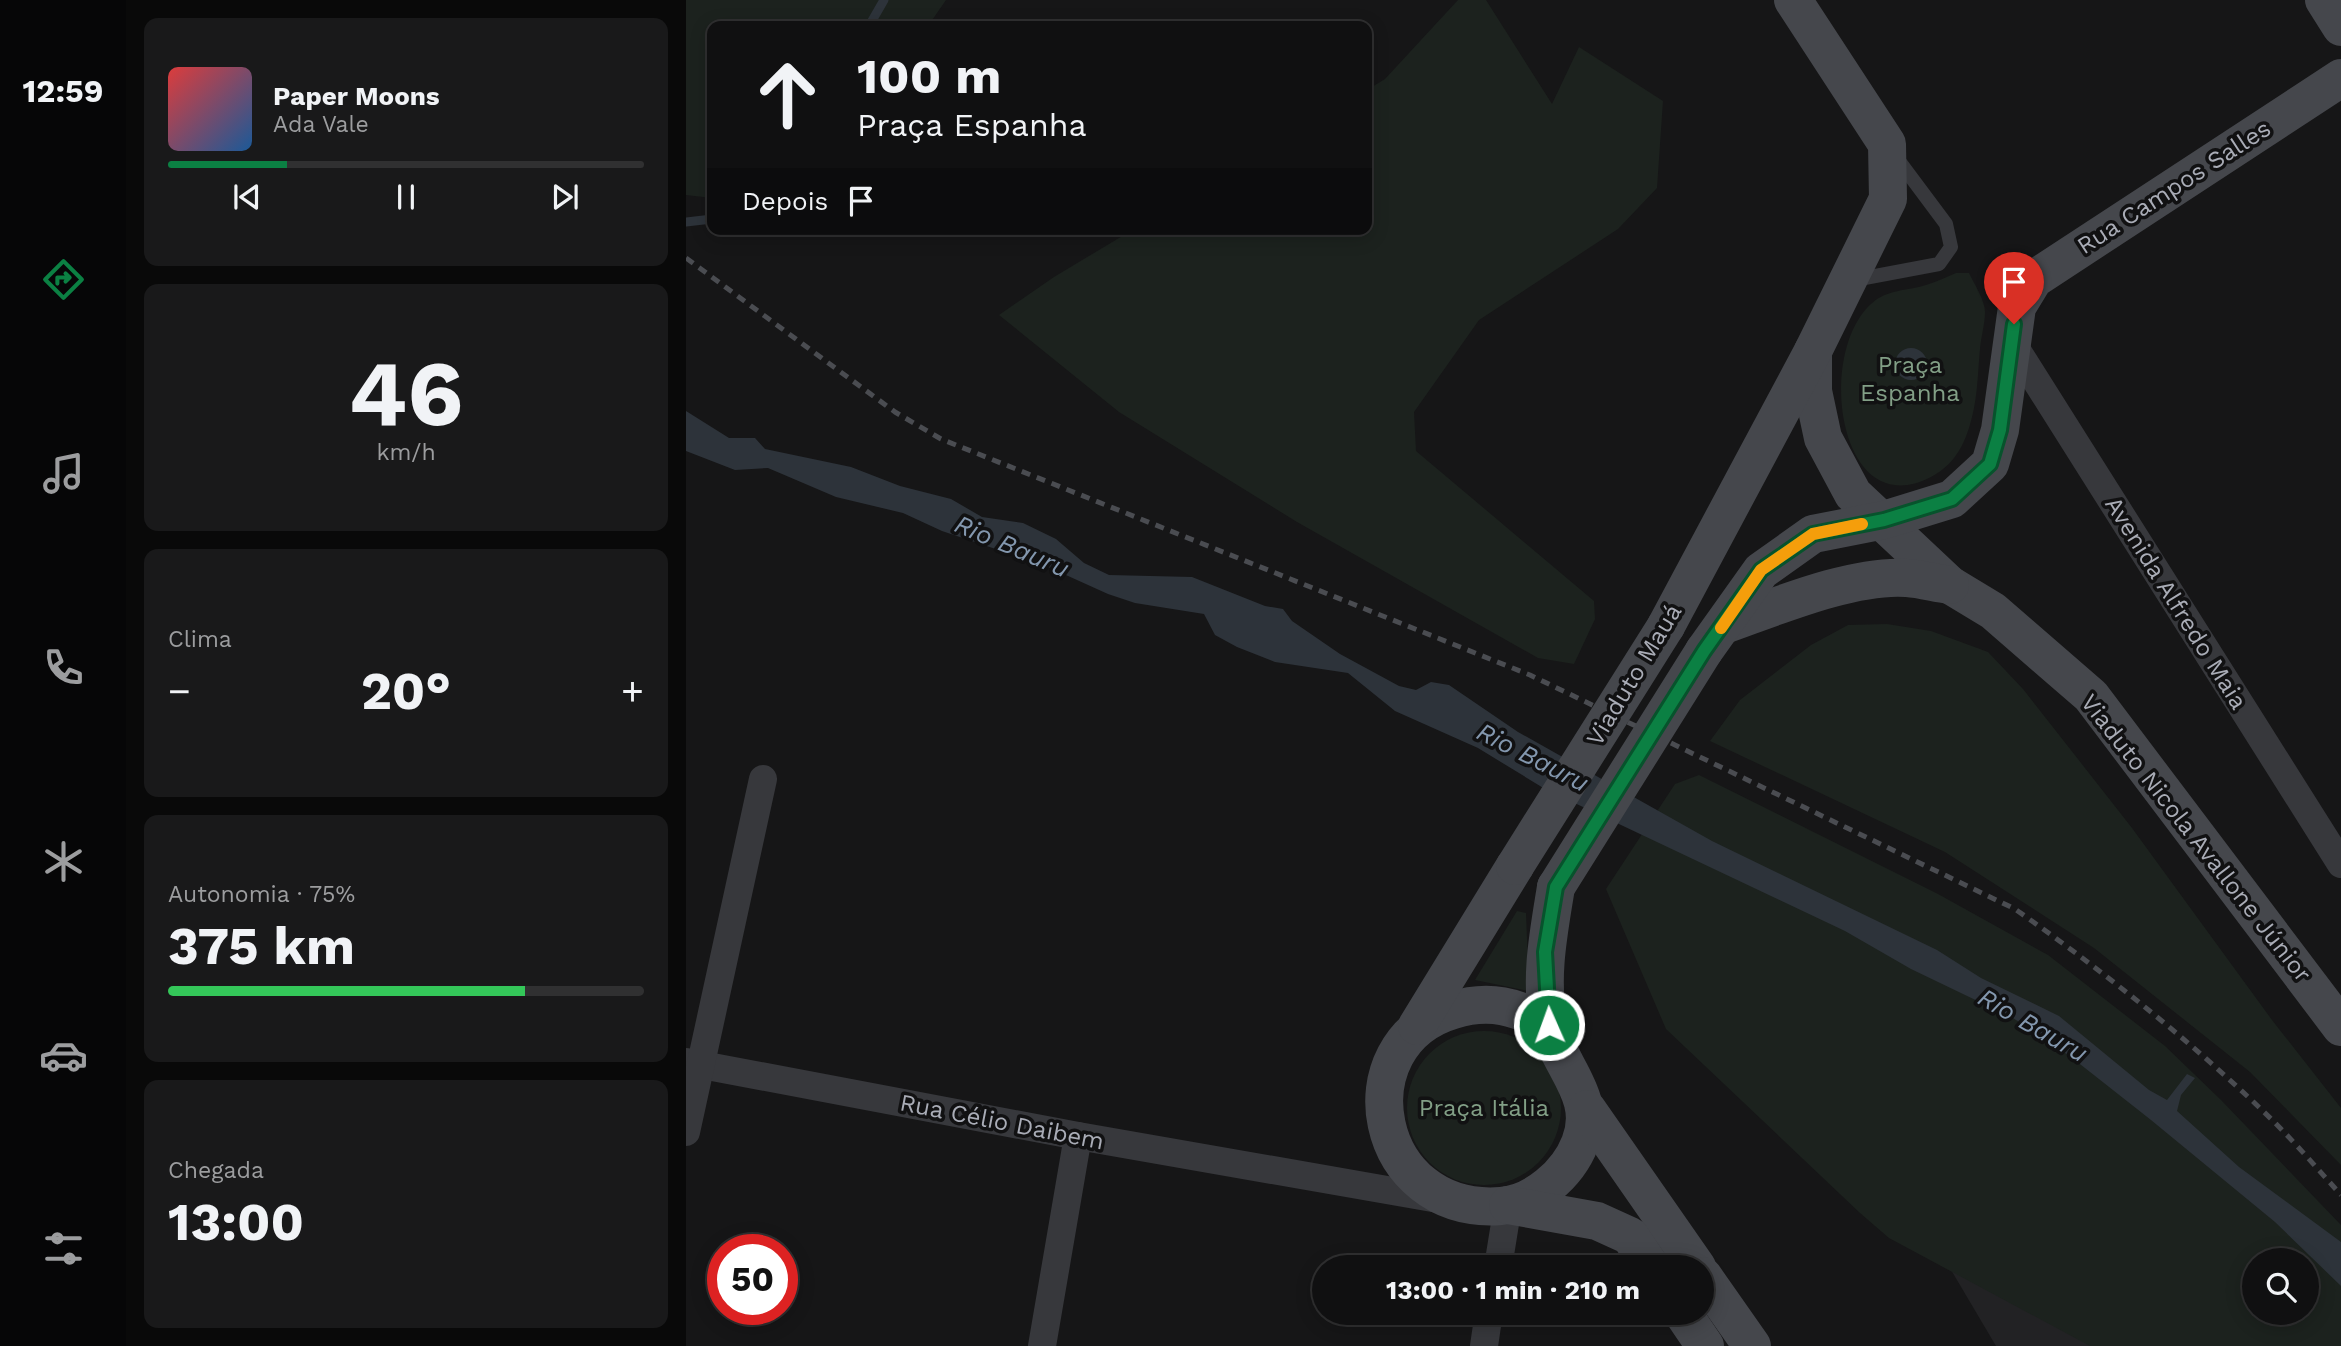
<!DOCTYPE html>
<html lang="pt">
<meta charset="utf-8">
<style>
body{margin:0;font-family:"Work Sans",sans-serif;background:#19191a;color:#f1f3f6;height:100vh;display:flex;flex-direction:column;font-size:26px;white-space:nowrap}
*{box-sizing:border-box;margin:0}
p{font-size:23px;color:#9c9d9f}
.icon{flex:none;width:38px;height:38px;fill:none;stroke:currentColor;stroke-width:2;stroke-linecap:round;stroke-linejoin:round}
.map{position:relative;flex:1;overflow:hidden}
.panel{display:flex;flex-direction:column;gap:18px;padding:18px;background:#090909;width:560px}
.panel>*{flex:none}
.hud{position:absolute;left:21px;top:21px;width:665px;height:214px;border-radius:14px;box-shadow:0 4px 18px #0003,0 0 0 2px #303031;background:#101011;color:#f1f3f6;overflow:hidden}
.buttons{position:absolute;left:1556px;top:1248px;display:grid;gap:14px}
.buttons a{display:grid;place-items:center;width:77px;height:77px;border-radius:50%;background:#101011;box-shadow:0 4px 18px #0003,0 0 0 2px #303031;font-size:35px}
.speed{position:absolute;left:21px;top:1234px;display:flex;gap:14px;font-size:35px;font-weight:700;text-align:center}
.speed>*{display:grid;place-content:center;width:91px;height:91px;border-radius:50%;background:#101011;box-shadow:0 4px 18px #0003,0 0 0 2px #303031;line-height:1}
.speed .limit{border:10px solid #d22;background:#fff;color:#111}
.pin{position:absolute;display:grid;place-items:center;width:60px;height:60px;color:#fff;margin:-72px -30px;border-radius:50% 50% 50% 0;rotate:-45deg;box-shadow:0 0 7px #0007}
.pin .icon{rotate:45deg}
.me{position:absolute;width:77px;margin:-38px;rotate:358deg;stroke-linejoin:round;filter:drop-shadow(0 0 5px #0008)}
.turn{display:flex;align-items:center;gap:24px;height:147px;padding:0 35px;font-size:32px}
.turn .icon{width:91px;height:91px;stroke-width:2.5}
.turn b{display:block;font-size:49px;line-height:60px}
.then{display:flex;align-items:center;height:66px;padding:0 35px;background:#0003;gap:14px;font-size:26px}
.big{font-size:52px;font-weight:700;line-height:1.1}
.panel .card{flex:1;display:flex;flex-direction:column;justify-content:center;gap:10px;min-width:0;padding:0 24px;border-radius:14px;background:#19191a}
.panel .dial{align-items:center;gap:0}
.dial b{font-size:91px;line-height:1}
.song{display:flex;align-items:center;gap:21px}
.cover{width:84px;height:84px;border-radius:10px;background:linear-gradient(135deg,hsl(0 70% 55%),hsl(210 70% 35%))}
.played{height:7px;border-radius:4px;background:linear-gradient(90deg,#0b8043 25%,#303031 25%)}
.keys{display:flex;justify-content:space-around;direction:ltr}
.heat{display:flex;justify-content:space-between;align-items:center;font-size:38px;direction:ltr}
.charge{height:10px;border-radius:5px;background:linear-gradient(90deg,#34c759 75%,#303031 0)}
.trip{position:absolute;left:626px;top:1255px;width:402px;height:70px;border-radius:35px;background:#101011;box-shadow:0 4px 18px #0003,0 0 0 2px #303031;font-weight:700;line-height:70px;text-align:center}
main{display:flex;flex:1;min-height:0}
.tab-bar{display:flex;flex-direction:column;width:126px;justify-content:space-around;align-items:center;background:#060607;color:#9c9d9f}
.tab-bar .icon{width:49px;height:49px}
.tab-bar .current{color:#0b8043}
.tab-bar b{font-size:32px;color:#f1f3f6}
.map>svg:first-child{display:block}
</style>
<main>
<nav class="tab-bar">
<b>12:59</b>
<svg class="icon current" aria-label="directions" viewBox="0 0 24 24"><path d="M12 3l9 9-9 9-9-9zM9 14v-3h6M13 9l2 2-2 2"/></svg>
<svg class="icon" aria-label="music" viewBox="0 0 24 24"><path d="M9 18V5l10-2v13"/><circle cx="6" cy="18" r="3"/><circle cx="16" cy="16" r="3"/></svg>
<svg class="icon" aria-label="phone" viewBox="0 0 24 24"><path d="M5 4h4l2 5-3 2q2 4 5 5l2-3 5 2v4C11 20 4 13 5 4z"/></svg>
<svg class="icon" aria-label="climate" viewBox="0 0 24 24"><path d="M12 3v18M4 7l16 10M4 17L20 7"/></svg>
<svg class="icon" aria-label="car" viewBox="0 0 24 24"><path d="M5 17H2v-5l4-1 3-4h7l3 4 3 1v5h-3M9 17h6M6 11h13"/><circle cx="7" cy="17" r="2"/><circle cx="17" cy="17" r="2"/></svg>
<svg class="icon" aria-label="filters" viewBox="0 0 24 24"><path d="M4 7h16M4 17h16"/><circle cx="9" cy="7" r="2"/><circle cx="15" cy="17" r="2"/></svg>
</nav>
<section class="panel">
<div class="card">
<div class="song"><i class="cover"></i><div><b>Paper Moons</b><p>Ada Vale</p></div></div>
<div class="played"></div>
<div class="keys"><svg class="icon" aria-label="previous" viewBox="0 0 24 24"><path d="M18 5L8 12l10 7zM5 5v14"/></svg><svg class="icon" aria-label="pause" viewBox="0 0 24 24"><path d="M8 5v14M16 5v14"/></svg><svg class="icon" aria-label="next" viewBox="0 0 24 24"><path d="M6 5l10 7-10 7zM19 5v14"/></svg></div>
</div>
<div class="card dial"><b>46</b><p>km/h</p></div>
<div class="card"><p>Clima</p>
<div class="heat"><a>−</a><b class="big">20°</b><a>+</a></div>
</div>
<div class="card"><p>Autonomia · 75%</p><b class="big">375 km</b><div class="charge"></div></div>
<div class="card"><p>Chegada</p><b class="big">13:00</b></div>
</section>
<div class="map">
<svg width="1655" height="1346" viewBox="0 0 1655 1346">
<rect width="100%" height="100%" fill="#161617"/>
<!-- built -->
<path fill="#222224" d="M 1242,1231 L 1439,1346 L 1310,1346 Z"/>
<!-- green -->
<g fill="#1c221e" fill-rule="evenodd">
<path d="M 0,0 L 260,0 L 242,26 L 26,26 L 26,198 L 0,195 Z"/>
<path d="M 772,0 L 800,0 L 866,104 L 893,47 L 977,101 L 971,188 L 932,229 L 793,320 L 728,412 L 730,451 L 908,601 L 909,619 L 888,664 L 852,658 L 611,522 L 433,412 L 313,315 L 368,277 L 448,229 L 681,229 L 681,90 L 699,79 Z"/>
<path d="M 1270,273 L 1283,273 C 1288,284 1299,300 1299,312 C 1299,324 1295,337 1294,349 C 1292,369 1292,388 1288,408 C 1282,437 1273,462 1245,477 C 1153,525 1129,355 1185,304 C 1201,289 1221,291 1240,285 C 1250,282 1260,277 1270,273 Z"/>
<path d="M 1201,624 L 1245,631 L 1302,652 L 1337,689 L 1446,828 L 1586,1020 L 1655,1108 L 1655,1165 L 1564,1072 L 1408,948 L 1259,852 L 1024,741 L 1054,700 L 1125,645 L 1162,625 Z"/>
<path d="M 1013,775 L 1252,894 L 1362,955 L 1479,1046 L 1535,1100 L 1655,1225 L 1655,1346 L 1404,1346 L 1203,1238 L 1174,1213 L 980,1029 L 920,889 L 989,784 ZM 1568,1260 L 1620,1260 L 1620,1312 L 1568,1312 Z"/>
<path d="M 831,911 L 840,913 L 843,991 L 789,980 Z"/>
<circle cx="798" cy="1108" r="77"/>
</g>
<!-- water -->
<g fill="#2d333a">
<circle cx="1225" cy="364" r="16"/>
<path d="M 0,411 L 43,438 L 69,438 L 79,449 L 165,467 L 214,486 L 265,499 L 296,517 L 337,523 L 370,539 L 398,563 L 423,575 L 506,577 L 579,606 L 597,609 L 606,621 L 654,654 L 713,686 L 730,690 L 745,682 L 763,685 L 832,732 L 1026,841 L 1251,950 L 1295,978 L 1373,1016 L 1463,1090 L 1481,1100 L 1501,1074 L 1509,1078 L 1495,1095 L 1491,1111 L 1553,1167 L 1655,1242 L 1655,1286 L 1589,1222 L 1465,1120 L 1385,1057 L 1327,1018 L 1225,969 L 1159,931 L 859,789 L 792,748 L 709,711 L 662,673 L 589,662 L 551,647 L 529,635 L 518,614 L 449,603 L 422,594 L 360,566 L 256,531 L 217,513 L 150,497 L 82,468 L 49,470 L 0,451 Z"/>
</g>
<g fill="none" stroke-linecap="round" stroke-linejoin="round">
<!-- stream -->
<g stroke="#2d333a" stroke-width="9">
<path d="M 183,26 L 198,0"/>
<path d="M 0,222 L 26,219"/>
</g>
<!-- service -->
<path stroke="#37383c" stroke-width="14" d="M 1168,280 L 1253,264 L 1265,247 L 1260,224 L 1210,157"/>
<!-- minor -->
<g stroke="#37383c" stroke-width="28">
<path d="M 1325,341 L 1655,864"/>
<path d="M 0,1062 L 392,1136 L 758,1200"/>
<path d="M 0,1132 L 77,779"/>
<path d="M 812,1267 L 822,1205"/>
<path d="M 356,1346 L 392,1136"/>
<path d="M 798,1346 L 803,1312"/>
</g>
<!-- secondary -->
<g stroke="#45474c" stroke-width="38">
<path d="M 1638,0 L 1655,27"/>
<path d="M 1127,351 L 1127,391 L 1137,438 L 1167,494 L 1264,585 L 1307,611 L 1405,696 L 1655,1027"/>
<path d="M 1038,625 C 1089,607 1167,574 1221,578 C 1235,579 1249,583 1264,585"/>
<path d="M 980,626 L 1127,351 L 1202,199 L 1201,144 L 1107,0"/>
<path d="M 1018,651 L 1075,571 L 1127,534 L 1198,520 L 1266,499 L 1304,464 L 1314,430 L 1331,307 L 1348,279 L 1655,78"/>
<path d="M 863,1025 C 831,1006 803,999 767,1010 C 655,1043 686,1216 815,1206 C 849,1203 882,1174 894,1143 C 913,1096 872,1067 863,1024 C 853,979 863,931 870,887"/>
<path d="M 731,1026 L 829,866"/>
<path d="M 901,1109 L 1011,1267"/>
<path d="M 822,1205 L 911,1221 L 944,1236 L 965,1267"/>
<path d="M 1017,1276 L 1066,1346"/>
<path d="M 996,1312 L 1019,1346"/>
</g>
<!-- rail -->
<path stroke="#4a4c51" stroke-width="5" stroke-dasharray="9 7" stroke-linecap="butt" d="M 0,258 L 209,412 L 255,439 L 844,675 L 1329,909 C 1417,971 1501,1038 1578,1112 C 1605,1138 1630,1167 1655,1195"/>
<!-- secondary-bridge -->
<g stroke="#45474c" stroke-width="38">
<path d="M 829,866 L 980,626"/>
<path d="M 870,887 L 1018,651"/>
</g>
</g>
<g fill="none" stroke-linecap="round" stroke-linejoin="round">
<defs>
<path id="route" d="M 863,1025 L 859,952 L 870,887 L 1018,651 L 1075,570 L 1127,534 L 1198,520 L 1266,499 L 1304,464 L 1314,430 L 1328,324"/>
</defs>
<!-- route casing -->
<use href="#route" stroke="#07532c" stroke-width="18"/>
<!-- route -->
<use href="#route" stroke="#0b8043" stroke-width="12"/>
<!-- slow -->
<path stroke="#f59e0b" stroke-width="12" d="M 1035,628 L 1075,570 L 1127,534 L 1176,524"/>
</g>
<g text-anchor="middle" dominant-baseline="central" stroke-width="7" stroke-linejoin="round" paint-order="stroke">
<!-- street labels -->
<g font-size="24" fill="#a9acb6" stroke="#111112">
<text transform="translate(1488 187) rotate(-33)">Rua Campos Salles</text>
<text transform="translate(1490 603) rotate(58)">Avenida Alfredo Maia</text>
<text transform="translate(948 675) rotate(-59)">Viaduto Mauá</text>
<text transform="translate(1510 838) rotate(52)">Viaduto Nicola Avallone Júnior</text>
<text transform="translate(316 1122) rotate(11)">Rua Célio Daibem</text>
</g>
<!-- park labels -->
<g font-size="24" fill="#829f86" stroke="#111112">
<text x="1224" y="365">Praça<tspan x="1224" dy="28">Espanha</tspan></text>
<text x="798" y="1108">Praça Itália</text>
</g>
<!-- water labels -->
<g font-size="26" font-style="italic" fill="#8397ae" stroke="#111112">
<text transform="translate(326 546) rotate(23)">Rio Bauru</text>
<text transform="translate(847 757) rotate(27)">Rio Bauru</text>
<text transform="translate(1347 1025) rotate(30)">Rio Bauru</text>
</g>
</g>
</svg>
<div class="buttons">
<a><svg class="icon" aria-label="search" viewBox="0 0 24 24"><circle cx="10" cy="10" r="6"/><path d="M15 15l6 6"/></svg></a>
</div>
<div class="speed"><div class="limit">50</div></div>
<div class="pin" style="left:1328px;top:324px;background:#d93025"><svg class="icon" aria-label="arrive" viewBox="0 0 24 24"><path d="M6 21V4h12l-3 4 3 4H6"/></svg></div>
<svg class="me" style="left:863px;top:1025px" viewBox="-20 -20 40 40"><circle r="17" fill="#0b8043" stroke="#fff" stroke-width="3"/><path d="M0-11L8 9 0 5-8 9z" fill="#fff"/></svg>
<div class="trip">13:00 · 1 min · 210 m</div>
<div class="hud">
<div class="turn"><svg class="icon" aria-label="ahead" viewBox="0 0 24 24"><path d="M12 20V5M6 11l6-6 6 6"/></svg><div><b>100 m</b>Praça Espanha</div></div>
<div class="then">Depois<svg class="icon" aria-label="arrive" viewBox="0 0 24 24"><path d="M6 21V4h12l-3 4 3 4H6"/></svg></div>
</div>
</div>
</main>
